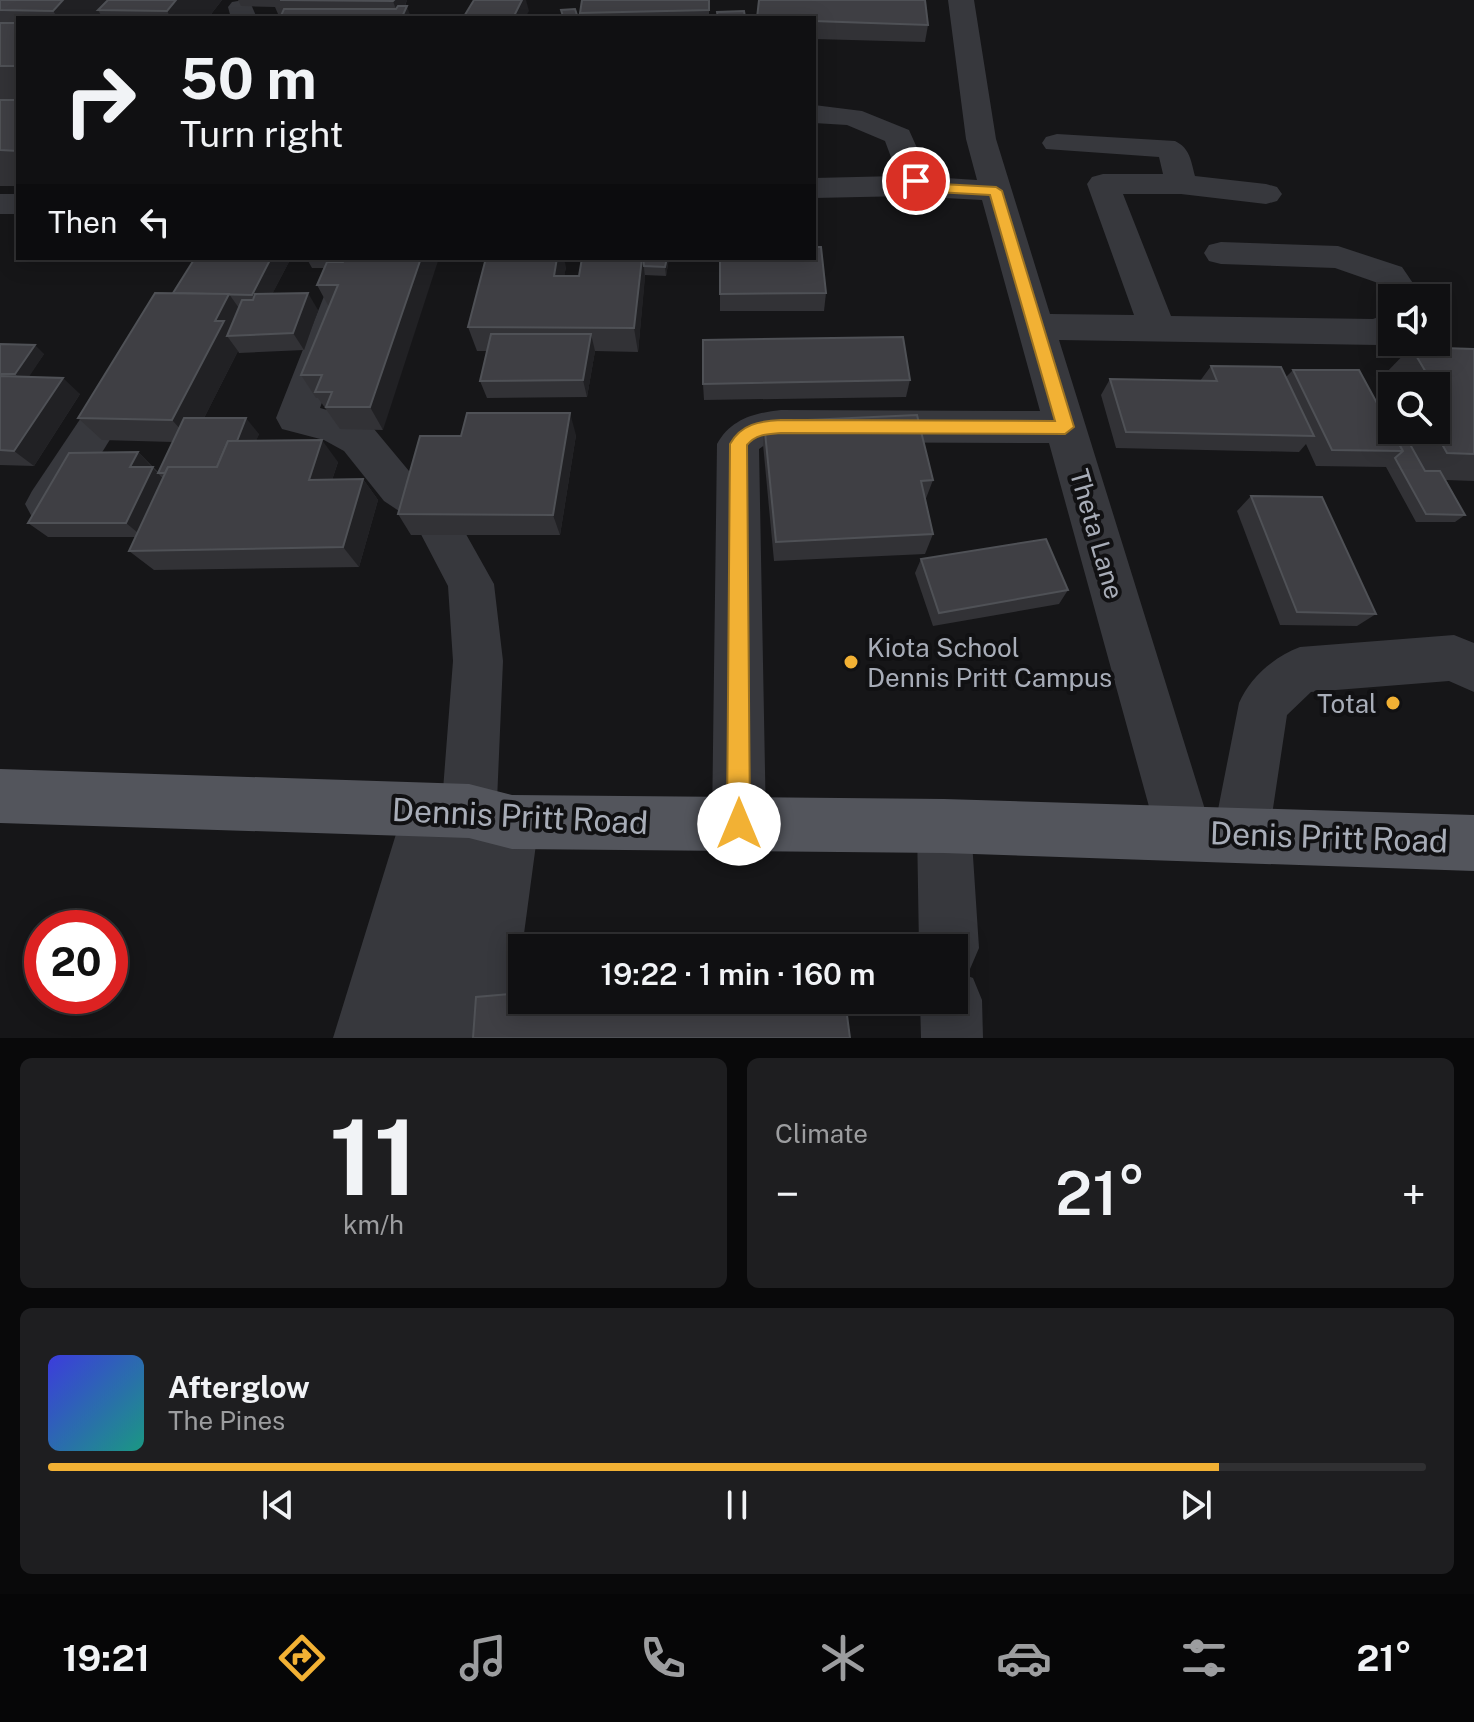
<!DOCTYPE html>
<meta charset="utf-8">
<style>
body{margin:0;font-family:"Public Sans",sans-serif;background:#1e1e20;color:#f1f3f6;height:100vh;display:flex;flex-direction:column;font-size:30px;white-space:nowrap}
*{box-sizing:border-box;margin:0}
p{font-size:26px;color:#9c9d9f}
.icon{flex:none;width:44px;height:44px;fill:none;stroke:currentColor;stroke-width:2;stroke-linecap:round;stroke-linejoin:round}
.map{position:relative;height:1038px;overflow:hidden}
.drawer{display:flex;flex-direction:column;gap:20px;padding:20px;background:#09090a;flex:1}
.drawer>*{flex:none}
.hud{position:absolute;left:16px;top:16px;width:800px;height:244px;border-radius:0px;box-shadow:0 4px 20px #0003,0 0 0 2px #303032;background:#101012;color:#f1f3f6;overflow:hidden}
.controls{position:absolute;left:1378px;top:284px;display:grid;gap:16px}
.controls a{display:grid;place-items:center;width:72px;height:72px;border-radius:0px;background:#101012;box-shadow:0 4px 20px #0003,0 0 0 2px #303032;font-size:40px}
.speed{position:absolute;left:24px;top:910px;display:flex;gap:16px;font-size:40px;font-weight:700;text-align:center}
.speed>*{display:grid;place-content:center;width:104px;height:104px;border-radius:50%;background:#101012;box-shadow:0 4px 20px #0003,0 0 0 2px #303032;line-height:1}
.speed .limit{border:12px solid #d22;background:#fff;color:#111}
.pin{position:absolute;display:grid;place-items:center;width:68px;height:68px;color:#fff;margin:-34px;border:4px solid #fff;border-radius:50%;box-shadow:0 2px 8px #0007}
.me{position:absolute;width:88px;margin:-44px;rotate:0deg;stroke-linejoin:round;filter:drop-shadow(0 0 6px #0008)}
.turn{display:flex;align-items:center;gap:28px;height:168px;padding:0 32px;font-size:36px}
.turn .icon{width:104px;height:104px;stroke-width:2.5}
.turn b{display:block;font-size:56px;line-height:68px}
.then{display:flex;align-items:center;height:76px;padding:0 32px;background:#0003;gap:16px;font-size:30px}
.big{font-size:60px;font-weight:600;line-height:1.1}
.drawer .widget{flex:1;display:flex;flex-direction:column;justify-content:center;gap:12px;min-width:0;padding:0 28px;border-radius:12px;background:#1e1e20}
.drawer .dial{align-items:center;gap:0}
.dial b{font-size:104px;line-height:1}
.song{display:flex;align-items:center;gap:24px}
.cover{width:96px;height:96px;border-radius:12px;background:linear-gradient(135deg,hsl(240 70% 55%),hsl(170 70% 35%))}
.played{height:8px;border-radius:4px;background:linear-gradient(90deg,#f2b134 85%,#303032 85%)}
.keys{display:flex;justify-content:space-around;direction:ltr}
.heat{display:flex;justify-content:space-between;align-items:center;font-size:44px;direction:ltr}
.drawer .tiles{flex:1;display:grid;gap:20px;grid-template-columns:1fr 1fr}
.widget:last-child{grid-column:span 2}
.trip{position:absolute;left:508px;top:934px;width:460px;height:80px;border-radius:0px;background:#101012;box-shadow:0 4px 20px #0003,0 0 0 2px #303032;font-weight:600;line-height:80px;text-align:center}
.tabs{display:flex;height:128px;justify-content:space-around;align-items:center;background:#060607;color:#9c9d9f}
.tabs .icon{width:56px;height:56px}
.tabs .active{color:#f2b134}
.tabs b{font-size:36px;color:#f1f3f6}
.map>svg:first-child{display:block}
</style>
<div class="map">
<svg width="1474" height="1038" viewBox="0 0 1474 1038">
<rect width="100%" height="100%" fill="#161618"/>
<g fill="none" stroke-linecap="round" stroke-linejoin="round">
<!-- minor -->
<g fill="#37383d" fill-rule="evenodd">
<path d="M 244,0 L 250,2 L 257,18 L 231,18 L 228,7 L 232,2 Z"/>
<path d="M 948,0 L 974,0 L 996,139 L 1050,314 L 1134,315 L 1087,184 L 1092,177 L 1103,174 L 1163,174 L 1159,157 L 1046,149 L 1042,143 L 1046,137 L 1057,134 L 1175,141 C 1190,148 1191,161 1195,176 L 1266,184 L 1277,187 L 1282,194 L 1277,201 L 1266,204 L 1181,194 L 1123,194 L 1171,316 L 1373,319 L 1392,312 L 1392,341 L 1378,345 L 1059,340 L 1212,832 L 1204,852 L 1184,860 L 1164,852 L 1156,832 L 1049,443 L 781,442 L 766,444 L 759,449 L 766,824 L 758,843 L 739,851 L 720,843 L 712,824 L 717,444 C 731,419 754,413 781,410 L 1040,411 L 982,200 L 908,196 L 814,198 L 814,178 L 898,176 L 885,141 L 847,125 L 814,123 L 814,105 L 862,111 L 909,130 L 930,177 L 977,180 L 966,139 Z"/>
<rect x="0" y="194" width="18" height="20"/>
<path d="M 1221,242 L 1338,246 L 1402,267 L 1423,298 L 1392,298 L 1392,306 L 1378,283 L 1335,268 L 1221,264 L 1209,261 L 1204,253 L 1209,245 Z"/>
<path d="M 339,258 L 373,258 L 320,408 L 349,416 L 374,429 L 414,477 L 444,495 L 494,584 L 503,661 L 497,801 L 512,795 L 531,803 L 539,822 L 510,1038 L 333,1038 L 409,792 L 428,784 L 443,790 L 453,661 L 448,586 L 414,521 L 384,501 L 344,451 L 324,440 L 282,429 L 276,418 Z"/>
<path d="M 125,368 L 139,373 L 145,383 L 62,517 L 47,522 L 32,517 L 25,504 L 32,491 L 111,373 Z"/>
<path d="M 1454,635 L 1474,643 L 1474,692 L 1449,681 L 1311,692 L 1287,715 L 1269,835 L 1261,855 L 1241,863 L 1221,855 L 1213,835 L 1239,703 C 1250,677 1274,657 1300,647 Z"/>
<path d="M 944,799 L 963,807 L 971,826 L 979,948 L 970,969 L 960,973 L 973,978 L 982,1000 L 983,1038 L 921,1038 L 920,1000 L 954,1000 L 954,948 L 919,948 L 917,826 L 925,807 Z"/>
</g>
<!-- major -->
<path fill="#53555c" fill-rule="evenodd" d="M 0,769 L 469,784 L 512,795 L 944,799 L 1474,815 L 1474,871 L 944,853 L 512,849 L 469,838 L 0,823 Z"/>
</g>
<!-- wall -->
<g fill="#323236" fill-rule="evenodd">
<path d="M 0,0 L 222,0 L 208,18 L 103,18 L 102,17 L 101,18 L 18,18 L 18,186 L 0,186 Z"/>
<path d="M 238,0 L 407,0 L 405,6 L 410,15 L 409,18 L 280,18 L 282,14 L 278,14 L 275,7 L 241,6 Z"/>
<path d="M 709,0 L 709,18 L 581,18 L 580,13 Z"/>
<path d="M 814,18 L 928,25 L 925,42 L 814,39 Z"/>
<path d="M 195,258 L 291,258 L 272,294 L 318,310 L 304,350 L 239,353 L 238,351 L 204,418 L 259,434 L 256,440 L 338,462 L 332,480 L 363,479 L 378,500 L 359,567 L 154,570 L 129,551 L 136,537 L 48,537 L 28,523 L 138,452 L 158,472 L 173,442 L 102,440 L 78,418 L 173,293 Z"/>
<path d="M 339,258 L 337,262 L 383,430 L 340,429 L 318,398 L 316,398 L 301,375 L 329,307 L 317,285 L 324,268 L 312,268 L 307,259 Z"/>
<path d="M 669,258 L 666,276 L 645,275 L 638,352 L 595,351 L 587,397 L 487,398 L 480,381 L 487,351 L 477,351 L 468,327 L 566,267 L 564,276 L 579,276 Z"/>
<path d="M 720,258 L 826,293 L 824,311 L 720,311 Z"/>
<path d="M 0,344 L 44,354 L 28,377 L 80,394 L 34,466 L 0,465 Z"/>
<path d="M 1411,347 L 1474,349 L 1474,481 L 1446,480 L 1465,515 L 1455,522 L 1416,522 L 1386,467 L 1316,466 L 1306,444 L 1299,452 L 1116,448 L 1101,395 L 1110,379 L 1200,381 L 1211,366 L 1286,377 L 1293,370 L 1376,401 L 1390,387 L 1384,375 ZM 1392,386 L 1436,386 L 1436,430 L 1392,430 Z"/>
<path d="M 910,380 L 906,397 L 704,400 L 703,384 Z"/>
<path d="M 764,422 L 933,480 L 925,501 L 933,534 L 925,554 L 774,561 L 763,444 Z"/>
<path d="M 576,435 L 560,535 L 411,535 L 398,514 L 461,436 Z"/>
<path d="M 1251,496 L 1376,614 L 1357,626 L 1280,625 L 1237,511 Z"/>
<path d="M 921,559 L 1068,590 L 1059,604 L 933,626 L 915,573 Z"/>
</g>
<!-- shaded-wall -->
<g fill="#212124">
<path d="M 63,0 L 116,0 L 98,10 L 102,17 L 101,18 L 58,18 L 53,11 Z"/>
<path d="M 176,0 L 222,0 L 208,18 L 171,18 L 167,11 Z"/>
<path d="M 394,0 L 407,0 L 399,18 L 393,1 Z"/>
<path d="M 522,0 L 526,0 L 529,11 L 525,18 L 513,18 Z"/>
<path d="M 407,6 L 410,15 L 409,18 L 402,18 Z"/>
<path d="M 577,15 L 577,18 L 564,18 L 563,16 Z"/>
<path d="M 271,258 L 291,258 L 263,312 L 252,295 Z"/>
<path d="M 331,258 L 339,258 L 335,268 L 330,259 Z"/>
<path d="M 421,258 L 439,258 L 383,430 L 370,407 Z"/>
<path d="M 557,258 L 564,258 L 566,267 L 560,300 L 554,276 Z"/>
<path d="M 642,258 L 643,258 L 645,278 L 638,352 L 634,328 Z"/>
<path d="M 667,258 L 669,258 L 666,276 L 665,267 Z"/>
<path d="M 308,293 L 318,310 L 304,350 L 293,333 Z"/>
<path d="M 229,294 L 246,318 L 227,336 L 238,351 L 192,442 L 172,420 L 215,321 Z"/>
<path d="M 591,334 L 595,351 L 587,397 L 583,380 Z"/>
<path d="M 35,345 L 44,354 L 25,383 L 15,374 Z"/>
<path d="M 63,378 L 80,394 L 34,466 L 14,451 Z"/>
<path d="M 570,413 L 576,435 L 560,535 L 553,515 Z"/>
<path d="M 246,418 L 259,434 L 237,488 L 223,473 Z"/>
<path d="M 322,440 L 338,462 L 325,501 L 309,480 Z"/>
<path d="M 138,452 L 168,484 L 143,537 L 126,523 L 130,467 Z"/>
<path d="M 363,479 L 378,500 L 359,567 L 343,547 Z"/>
</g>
<!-- building -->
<g fill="#3f3f44" stroke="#4f5156" stroke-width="2">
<path d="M 0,0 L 63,0 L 53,11 L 0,10 Z"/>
<path d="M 108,0 L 176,0 L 167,11 L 98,10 Z"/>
<path d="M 280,0 L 394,0 L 393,1 Z"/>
<path d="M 474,0 L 522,0 L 513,18 L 463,18 Z"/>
<path d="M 582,0 L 709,0 L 709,10 L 580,13 Z"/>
<path d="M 759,0 L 925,0 L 928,25 L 814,21 L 814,18 L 757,18 Z"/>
<path d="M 398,6 L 407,6 L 402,17 L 379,17 L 379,18 L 280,18 L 284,9 L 396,9 Z"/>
<path d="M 575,9 L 577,15 L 563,16 L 561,10 Z"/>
<path d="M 744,11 L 745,17 L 718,18 L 717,12 Z"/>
<rect x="0" y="23" width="18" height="43"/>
<path d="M 0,100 L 18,100 L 18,151 L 0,150 Z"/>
<path d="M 814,247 L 821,247 L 826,293 L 720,294 L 720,258 L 814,258 Z"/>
<path d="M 195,258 L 271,258 L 252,295 L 173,293 Z"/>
<path d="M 345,258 L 421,258 L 370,407 L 326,407 L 332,392 L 315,392 L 322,375 L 301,375 L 338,285 L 317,285 L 327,262 L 343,262 Z"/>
<path d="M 486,258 L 557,258 L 554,276 L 579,276 L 582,258 L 642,258 L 634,328 L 468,327 Z"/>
<path d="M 643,258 L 667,258 L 665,267 L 644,266 Z"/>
<path d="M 155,293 L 229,294 L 215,321 L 224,321 L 172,420 L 78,418 Z"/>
<path d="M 308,293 L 293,333 L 227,336 L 242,300 L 253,300 L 255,294 Z"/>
<path d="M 491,334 L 591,334 L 583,380 L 480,381 Z"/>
<path d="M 903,337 L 910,380 L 703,384 L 703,340 Z"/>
<path d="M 0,344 L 35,345 L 15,374 L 0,374 Z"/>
<path d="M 1411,347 L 1474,349 L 1474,454 L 1447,453 L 1434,430 L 1436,430 L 1436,386 L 1410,386 L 1403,373 L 1427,374 Z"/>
<path d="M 1211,366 L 1281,367 L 1314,436 L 1126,432 L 1110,379 L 1217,381 Z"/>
<path d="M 1293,370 L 1359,370 L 1403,451 L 1332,450 Z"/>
<path d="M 0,376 L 63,378 L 14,451 L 0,450 Z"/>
<path d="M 467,413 L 570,413 L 553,515 L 398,514 L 420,436 L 461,436 Z"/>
<path d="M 917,415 L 933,480 L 921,481 L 933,534 L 776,542 L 764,422 Z"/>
<path d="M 184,418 L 246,418 L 237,441 L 228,441 L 217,467 L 168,467 L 165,473 L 158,473 Z"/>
<path d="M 1390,427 L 1392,427 L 1392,430 L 1402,430 L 1425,471 L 1440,471 L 1465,515 L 1426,514 L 1395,458 L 1403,451 Z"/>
<path d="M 322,440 L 309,480 L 363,479 L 343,547 L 129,551 L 168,467 L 217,467 L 228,441 Z"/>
<path d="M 138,452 L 130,467 L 153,467 L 126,523 L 28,523 L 69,453 Z"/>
<path d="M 1251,496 L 1322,497 L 1376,614 L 1297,612 Z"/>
<path d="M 1046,539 L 1068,590 L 939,613 L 921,559 Z"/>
<path d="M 522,993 L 522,1000 L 755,1000 L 756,1007 L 822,1000 L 845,1000 L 850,1038 L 473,1038 L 476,997 Z"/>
</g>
<!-- route -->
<path fill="#f2b134" stroke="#9d7322" stroke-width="2" d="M 916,177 L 923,183 L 996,187 L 1002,191 L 1074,427 L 1065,434 L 781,433 C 768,434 756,434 747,445 L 750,824 L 747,832 L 739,835 L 731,832 L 727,824 L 730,444 C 741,424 760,421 781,420 L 1055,421 L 990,195 L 918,191 L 913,189 L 909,181 Z"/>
<!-- markers -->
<g fill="#f2b134" stroke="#111113" stroke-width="3">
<circle cx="851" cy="662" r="8"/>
<circle cx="1393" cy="703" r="8"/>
</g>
<g text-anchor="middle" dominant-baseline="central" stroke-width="8" stroke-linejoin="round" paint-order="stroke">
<!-- street labels -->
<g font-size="26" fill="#a8adb8" stroke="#111113">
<text transform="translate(1097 534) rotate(74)">Theta Lane</text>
</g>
<!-- poi labels -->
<g font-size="26" fill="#a8adb8" stroke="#111113" text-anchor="start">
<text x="867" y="647">Kiota School<tspan x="867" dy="30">Dennis Pritt Campus</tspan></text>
<text x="1377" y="703" text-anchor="end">Total</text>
</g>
<!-- near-street labels -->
<g font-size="32" fill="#a8adb8" stroke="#111113">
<text transform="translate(520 816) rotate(3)">Dennis Pritt Road</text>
<text transform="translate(1329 837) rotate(2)">Denis Pritt Road</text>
</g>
</g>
</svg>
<div class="controls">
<a><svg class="icon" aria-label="sound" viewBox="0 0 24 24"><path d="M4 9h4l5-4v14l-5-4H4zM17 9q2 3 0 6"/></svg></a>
<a><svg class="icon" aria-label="search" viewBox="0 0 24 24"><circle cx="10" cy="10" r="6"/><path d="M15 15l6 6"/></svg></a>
</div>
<div class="speed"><div class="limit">20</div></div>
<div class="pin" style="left:916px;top:181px;background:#d93025"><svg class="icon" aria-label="arrive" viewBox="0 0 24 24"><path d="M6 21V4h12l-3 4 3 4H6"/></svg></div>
<svg class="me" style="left:739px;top:824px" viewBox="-20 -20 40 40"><circle r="19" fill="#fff"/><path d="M0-13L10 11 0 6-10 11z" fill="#f2b134"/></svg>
<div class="trip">19:22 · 1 min · 160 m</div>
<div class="hud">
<div class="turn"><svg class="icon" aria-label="right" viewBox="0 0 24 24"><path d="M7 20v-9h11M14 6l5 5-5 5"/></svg><div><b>50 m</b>Turn right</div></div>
<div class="then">Then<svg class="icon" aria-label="left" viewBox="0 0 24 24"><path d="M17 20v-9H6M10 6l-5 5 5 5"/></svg></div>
</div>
</div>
<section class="drawer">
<div class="tiles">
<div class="widget dial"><b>11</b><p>km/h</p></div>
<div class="widget"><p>Climate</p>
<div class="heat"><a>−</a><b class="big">21°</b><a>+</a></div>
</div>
<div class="widget">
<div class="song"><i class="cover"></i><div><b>Afterglow</b><p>The Pines</p></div></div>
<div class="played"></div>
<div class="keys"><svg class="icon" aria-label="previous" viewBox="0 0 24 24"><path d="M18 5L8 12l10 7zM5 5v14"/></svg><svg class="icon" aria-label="pause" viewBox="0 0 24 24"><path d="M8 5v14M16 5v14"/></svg><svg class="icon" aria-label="next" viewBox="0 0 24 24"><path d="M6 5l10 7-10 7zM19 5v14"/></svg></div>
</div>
</div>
</section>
<nav class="tabs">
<b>19:21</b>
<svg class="icon active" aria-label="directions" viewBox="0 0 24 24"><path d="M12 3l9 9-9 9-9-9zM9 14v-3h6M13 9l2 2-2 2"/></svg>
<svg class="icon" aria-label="music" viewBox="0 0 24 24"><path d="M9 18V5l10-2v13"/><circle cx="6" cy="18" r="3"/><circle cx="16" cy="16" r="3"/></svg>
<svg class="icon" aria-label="phone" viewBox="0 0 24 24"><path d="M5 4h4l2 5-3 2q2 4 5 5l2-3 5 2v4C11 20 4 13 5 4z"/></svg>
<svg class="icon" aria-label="climate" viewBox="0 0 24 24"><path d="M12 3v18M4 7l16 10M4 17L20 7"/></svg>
<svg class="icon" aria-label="car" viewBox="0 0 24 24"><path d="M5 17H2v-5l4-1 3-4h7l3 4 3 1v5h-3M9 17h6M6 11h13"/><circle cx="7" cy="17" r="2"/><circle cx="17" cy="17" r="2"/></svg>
<svg class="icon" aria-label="filters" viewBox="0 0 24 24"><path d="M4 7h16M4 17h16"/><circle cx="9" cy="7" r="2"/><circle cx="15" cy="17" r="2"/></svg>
<b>21°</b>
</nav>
